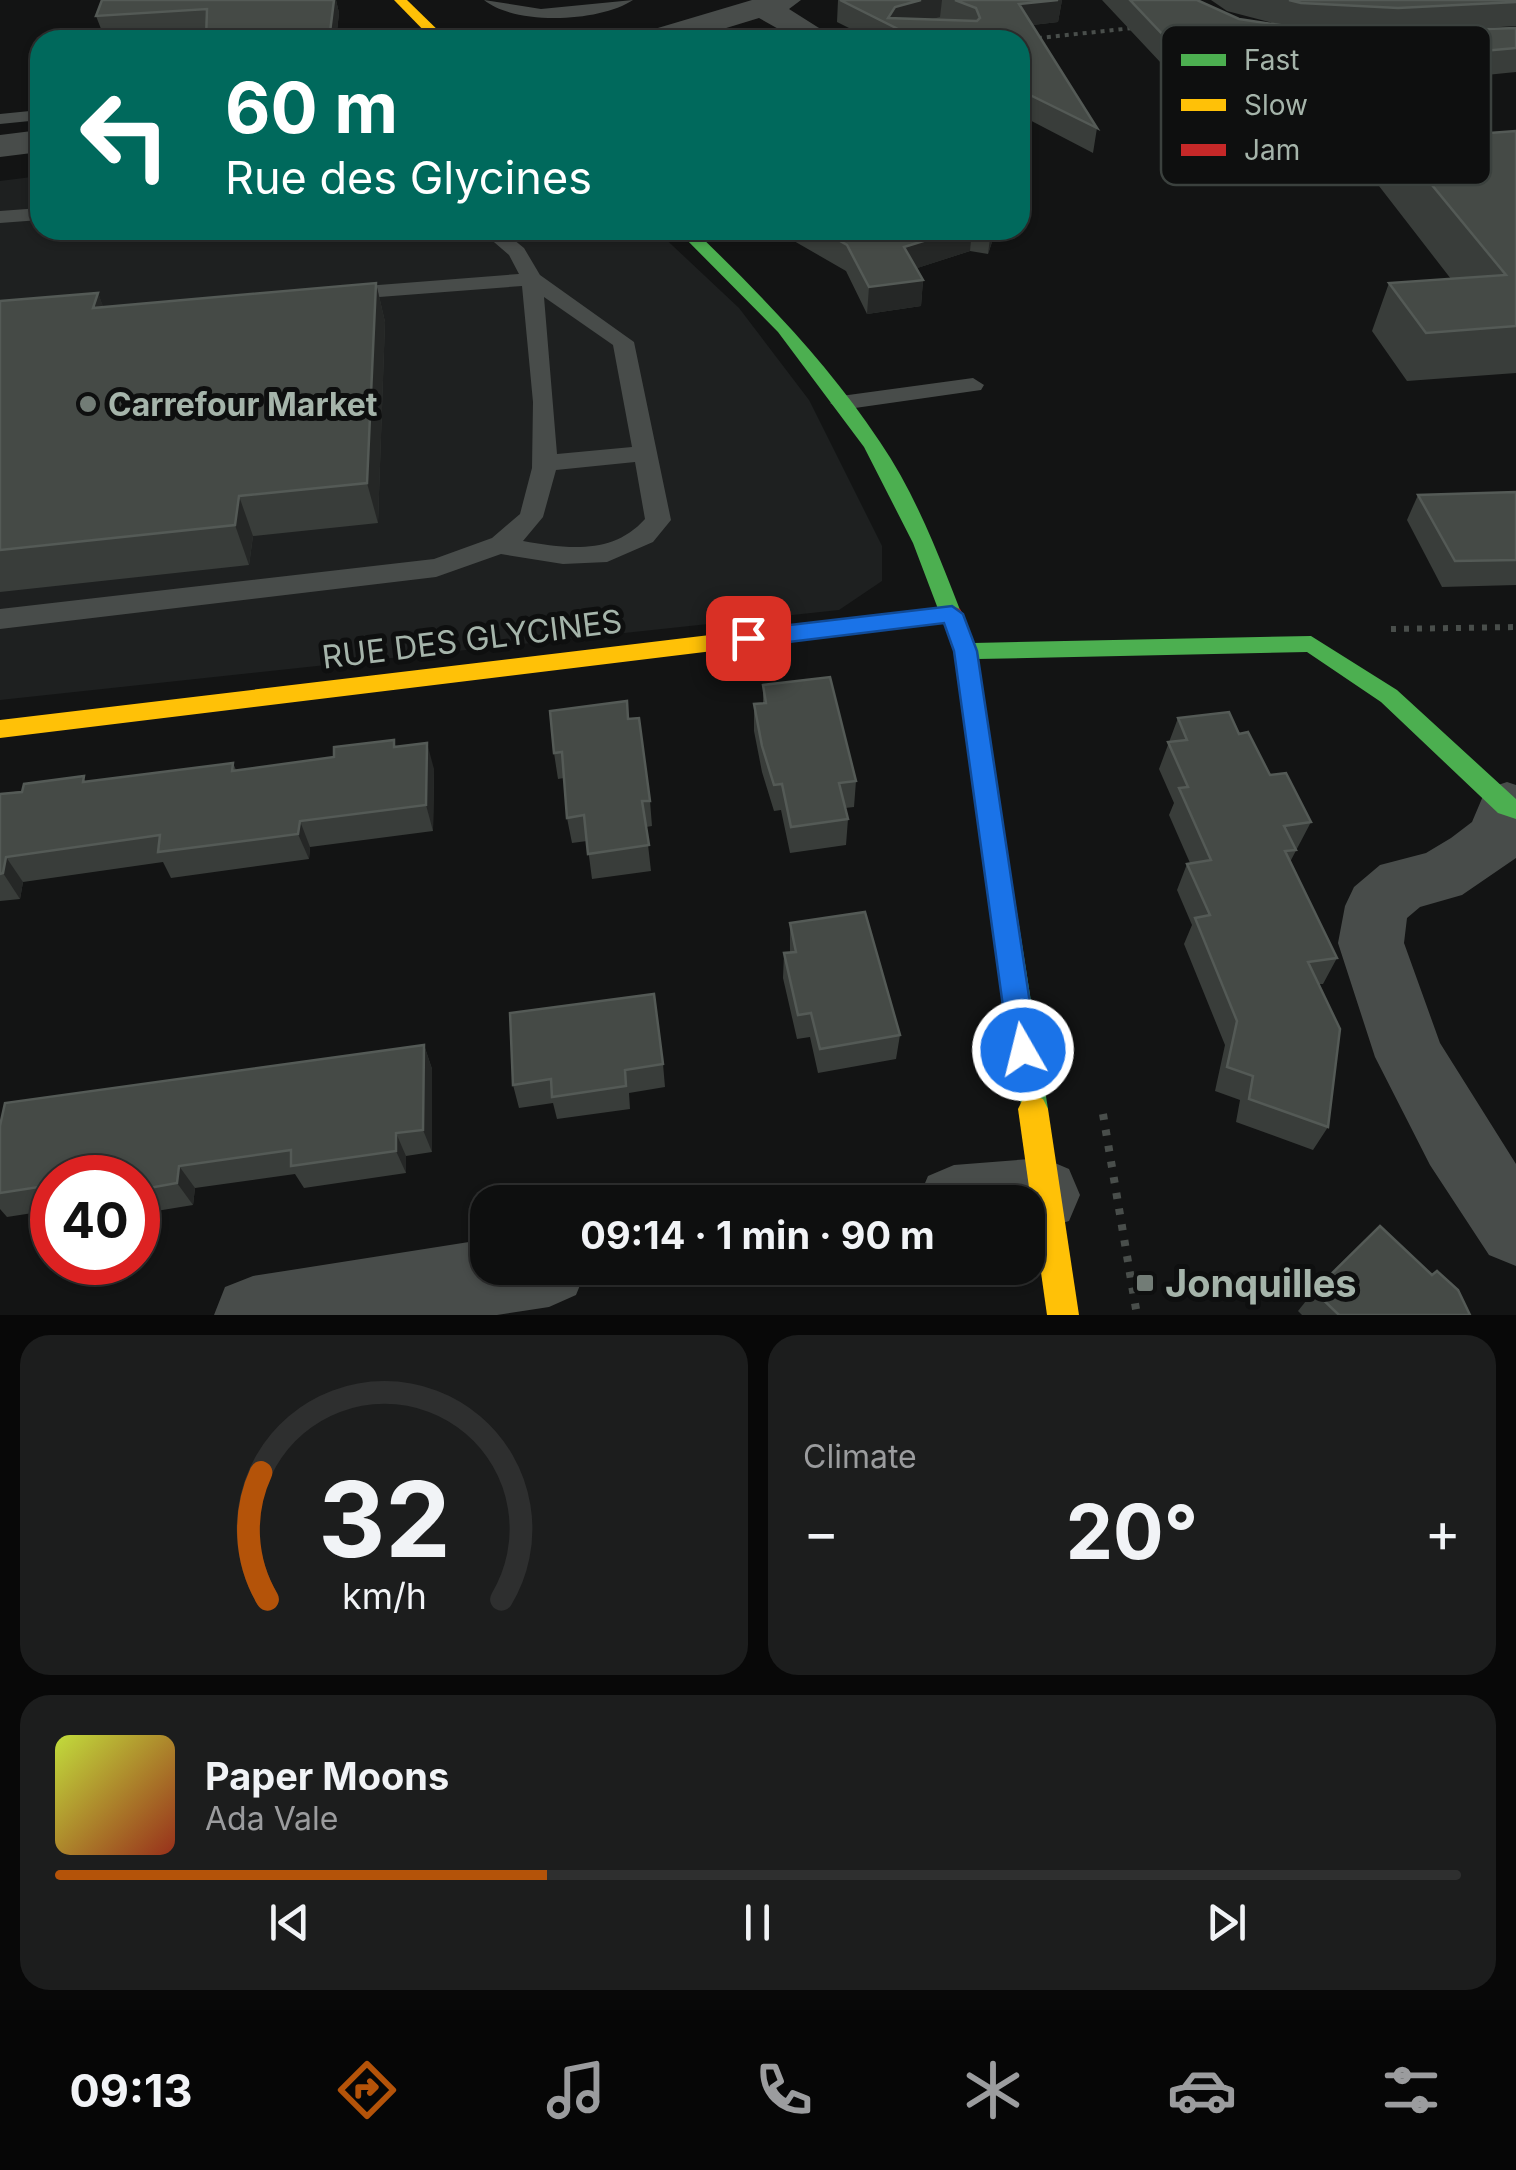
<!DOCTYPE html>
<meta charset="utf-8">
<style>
body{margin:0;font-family:Inter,sans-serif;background:#1c1d1d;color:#f1f3f6;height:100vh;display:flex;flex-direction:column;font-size:38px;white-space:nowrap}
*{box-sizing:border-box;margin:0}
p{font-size:32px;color:#9b9c9e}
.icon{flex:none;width:55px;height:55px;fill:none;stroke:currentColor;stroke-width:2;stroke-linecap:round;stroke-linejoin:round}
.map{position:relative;height:1315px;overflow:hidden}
.details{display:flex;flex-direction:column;gap:20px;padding:20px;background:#080808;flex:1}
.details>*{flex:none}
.top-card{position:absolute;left:30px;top:30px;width:1000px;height:210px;border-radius:30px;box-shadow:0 2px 8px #0004,0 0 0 2px #2e2f2f;background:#00695c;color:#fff;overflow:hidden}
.speed{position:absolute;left:30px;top:1155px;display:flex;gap:20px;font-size:50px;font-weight:700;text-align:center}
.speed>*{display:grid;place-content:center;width:130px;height:130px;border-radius:50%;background:#0e0f0f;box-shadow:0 2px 8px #0004,0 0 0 2px #2e2f2f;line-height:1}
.speed .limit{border:15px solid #d22;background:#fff;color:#111}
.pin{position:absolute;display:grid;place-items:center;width:85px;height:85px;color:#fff;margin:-42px;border-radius:20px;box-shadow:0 5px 15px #0006}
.me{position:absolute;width:110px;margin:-55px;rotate:352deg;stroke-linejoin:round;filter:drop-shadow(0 0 8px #0008)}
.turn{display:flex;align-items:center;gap:35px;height:210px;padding:0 30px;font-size:45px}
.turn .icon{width:130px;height:130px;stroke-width:2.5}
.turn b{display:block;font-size:70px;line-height:85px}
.big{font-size:75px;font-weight:700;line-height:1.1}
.details .widget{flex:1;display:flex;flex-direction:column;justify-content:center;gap:15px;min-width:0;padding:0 35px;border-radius:30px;background:#1c1d1d}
.details .dial{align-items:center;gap:0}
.dial svg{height:260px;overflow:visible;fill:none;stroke:#2e2f2f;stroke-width:7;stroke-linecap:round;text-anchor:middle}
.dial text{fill:#f1f3f6;stroke:none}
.song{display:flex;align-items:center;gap:30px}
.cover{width:120px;height:120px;border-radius:15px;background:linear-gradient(135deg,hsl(70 70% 55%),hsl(10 70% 35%))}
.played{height:10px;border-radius:5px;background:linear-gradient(90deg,#b45309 35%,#2e2f2f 35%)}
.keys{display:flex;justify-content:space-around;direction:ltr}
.heat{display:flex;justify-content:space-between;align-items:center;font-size:55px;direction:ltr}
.details .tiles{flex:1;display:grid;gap:20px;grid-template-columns:1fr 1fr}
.widget:last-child{grid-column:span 2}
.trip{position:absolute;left:470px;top:1185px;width:575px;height:100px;border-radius:30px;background:#0e0f0f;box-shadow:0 2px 8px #0004,0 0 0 2px #2e2f2f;font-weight:700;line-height:100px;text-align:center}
.tab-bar{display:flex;height:160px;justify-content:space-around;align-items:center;background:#060606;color:#9b9c9e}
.tab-bar .icon{width:70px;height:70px}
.tab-bar .current{color:#b45309}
.tab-bar b{font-size:45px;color:#f1f3f6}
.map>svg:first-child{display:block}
</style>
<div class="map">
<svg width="1516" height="1315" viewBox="0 0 1516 1315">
<rect width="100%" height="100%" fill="#131414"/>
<!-- built -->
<path fill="#1e2020" d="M 40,176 L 40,230 L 656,230 L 739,308 L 809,400 L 882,546 L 882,581 L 839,610 L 0,700 L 0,181 Z"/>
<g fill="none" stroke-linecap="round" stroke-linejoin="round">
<!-- path-far2 -->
<path stroke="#494e4b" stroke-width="4" stroke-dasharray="4 5" stroke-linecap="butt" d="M 1020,40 L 1133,28"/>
<!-- path-far1 -->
<path stroke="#494e4b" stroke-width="6" stroke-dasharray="5 8" stroke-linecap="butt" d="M 1391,629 L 1516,627"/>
<!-- path -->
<path stroke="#494e4b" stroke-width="8" stroke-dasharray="6 10" stroke-linecap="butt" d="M 1103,1114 L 1137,1315"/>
<!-- lane -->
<g fill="#484c4a" fill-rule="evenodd">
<path d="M 484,0 L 541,9 L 633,0 C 600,22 516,26 484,0 Z"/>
<path d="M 40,110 L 40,120 L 0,124 L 0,114 Z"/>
<path d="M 40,208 L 40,220 L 0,223 L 0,211 Z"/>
<path d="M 480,230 L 502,230 L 524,248 L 540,275 L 634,342 L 671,520 L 653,542 L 607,562 L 563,564 L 501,554 L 436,577 L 0,629 L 0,609 L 434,559 L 492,538 L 520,514 L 532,468 L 533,402 L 522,286 L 340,300 L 330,294 L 340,288 L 519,274 L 509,255 ZM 544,297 L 613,345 L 632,447 L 557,454 ZM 635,462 L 645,519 C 613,555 567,549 523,541 L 543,517 L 556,470 Z"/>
<path d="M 973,378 L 984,385 L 981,390 L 841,410 L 830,403 L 841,396 Z"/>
</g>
<!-- street -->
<g fill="#484c4a" fill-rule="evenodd">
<path d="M 752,0 L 801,0 L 789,9 L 838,40 L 798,40 L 759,18 L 687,40 L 637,40 L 641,33 Z"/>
<path d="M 40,130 L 40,152 L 0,157 L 0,135 Z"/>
<path d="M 1507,782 L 1516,785 L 1516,858 L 1462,895 L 1420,907 L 1407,918 L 1404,943 L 1440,1043 L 1516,1164 L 1516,1266 L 1489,1255 L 1430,1165 L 1375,1057 L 1338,943 L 1345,906 L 1354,887 L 1380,865 L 1426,853 L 1451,838 L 1472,822 L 1486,789 Z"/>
<path d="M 1043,1158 L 1069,1169 L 1080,1195 L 1069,1221 L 1028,1233 L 1028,1202 L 917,1202 L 928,1176 L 954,1165 Z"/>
<path d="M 488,1239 L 488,1268 L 587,1268 L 576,1295 L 549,1307 L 497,1315 L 214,1315 L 225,1287 L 253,1276 Z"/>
</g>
<!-- fast -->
<path fill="#4caf50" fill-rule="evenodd" d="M 677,230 L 694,230 C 762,296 828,363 880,442 C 921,502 946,575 973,643 L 1311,636 L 1397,690 L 1516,799 L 1516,819 L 1498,813 L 1381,702 L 1307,652 L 977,659 L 1048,1109 L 1043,1119 L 1033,1123 L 1023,1119 L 954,651 L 913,543 L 864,447 L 778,332 Z"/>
<!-- slow -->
<g fill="#ffc107" fill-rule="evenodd">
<path d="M 394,0 L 407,0 L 448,40 L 433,40 Z"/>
<path d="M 811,623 L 822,631 L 811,639 L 0,738 L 0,720 Z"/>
<path d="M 1033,1095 L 1043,1099 L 1048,1109 L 1079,1315 L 1047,1315 L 1018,1109 L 1023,1099 Z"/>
</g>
<!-- jam -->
<path fill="#c62828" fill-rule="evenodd" d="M 952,606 L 960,609 L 963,614 L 960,619 L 811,639 L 800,631 L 811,623 Z"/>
</g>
<!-- wall -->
<g fill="#393d3a" fill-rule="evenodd">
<path d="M 102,0 L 336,0 L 339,13 L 336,40 L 206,40 L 207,28 L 103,34 L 96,16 Z"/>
<path d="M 838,0 L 1062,0 L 1058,22 L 1032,25 L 1097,128 L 1093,153 L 1020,115 L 1020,40 L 873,40 L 837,22 Z"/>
<path d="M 1102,0 L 1197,0 L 1239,19 L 1284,26 L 1227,11 L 1211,0 L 1516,0 L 1516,26 L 1454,30 L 1516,28 L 1516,72 L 1407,83 L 1299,81 L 1297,87 L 1251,85 L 1203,94 L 1161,63 ZM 1307,29 L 1376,33 L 1340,34 Z"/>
<path d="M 1516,131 L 1516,373 L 1407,381 L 1372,331 L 1389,283 L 1451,279 L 1379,186 L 1395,140 Z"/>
<path d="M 795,230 L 996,230 L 988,254 L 970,251 L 917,268 L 923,280 L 921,306 L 867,314 L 846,271 L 794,241 Z"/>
<path d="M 376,283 L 385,322 L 378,523 L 253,536 L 249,565 L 0,592 L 0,301 L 98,293 L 103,307 Z"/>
<path d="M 1516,492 L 1516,585 L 1442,587 L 1407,520 L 1418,495 Z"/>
<path d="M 763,685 L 856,781 L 854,807 L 845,808 L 848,819 L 846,845 L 790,853 L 781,810 L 774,811 L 762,772 L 754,731 L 754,704 L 763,703 Z"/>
<path d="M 1178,718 L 1239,734 L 1270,775 L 1311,822 L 1290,862 L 1337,958 L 1323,984 L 1318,984 L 1328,1127 L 1313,1150 L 1236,1122 L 1240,1100 L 1215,1091 L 1225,1045 L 1184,944 L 1192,925 L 1177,890 L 1187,864 L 1190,863 L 1169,815 L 1174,803 L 1159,769 Z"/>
<path d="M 628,719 L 650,801 L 652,826 L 646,827 L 651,871 L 592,879 L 587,841 L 572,843 L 567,818 L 564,778 L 558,779 L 554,753 Z"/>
<path d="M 396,747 L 434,769 L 433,831 L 310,847 L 309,859 L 171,878 L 163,862 L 23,882 L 20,899 L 0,901 L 0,794 L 87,781 L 233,763 L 236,770 L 334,757 Z"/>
<path d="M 790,923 L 900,1035 L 896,1059 L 818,1073 L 810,1037 L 797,1039 L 783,978 L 784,953 L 790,952 Z"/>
<path d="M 424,1045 L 432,1069 L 432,1152 L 406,1156 L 406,1173 L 304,1188 L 295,1174 L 195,1188 L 193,1205 L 138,1214 L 138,1178 L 52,1178 L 52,1210 L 7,1217 L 0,1209 L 0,1126 Z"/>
<path d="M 663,1064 L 665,1087 L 629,1093 L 630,1109 L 557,1119 L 553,1103 L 519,1108 L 513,1085 Z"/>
<path d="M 1314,1291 L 1470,1315 L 1302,1315 L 1298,1311 Z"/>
</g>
<!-- shaded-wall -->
<g fill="#252726">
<path d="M 334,0 L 336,0 L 339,13 L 336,40 L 329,40 Z"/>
<path d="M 921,0 L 942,0 L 940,17 L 897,28 L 888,18 L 895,7 Z"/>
<path d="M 1062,0 L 1058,22 L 1016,27 L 1019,4 Z"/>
<path d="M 1258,59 L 1251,85 L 1203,94 L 1209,68 Z"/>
<path d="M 959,230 L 972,230 L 970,251 L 902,273 L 904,247 Z"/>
<path d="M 991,230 L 996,230 L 988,254 Z"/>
<path d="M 923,280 L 921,306 L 867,314 L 869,287 Z"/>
<path d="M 376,283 L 385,322 L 378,523 L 367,483 Z"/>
<path d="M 98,293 L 113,332 L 93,308 Z"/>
<path d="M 239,496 L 253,536 L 249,565 L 235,525 Z"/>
<path d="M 427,743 L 434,769 L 433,831 L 426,805 Z"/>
<path d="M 300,821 L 310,847 L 309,859 L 298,834 Z"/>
<path d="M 6,857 L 23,882 L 20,899 L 3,873 Z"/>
<path d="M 424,1045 L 432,1069 L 432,1152 L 423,1130 Z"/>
<path d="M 396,1133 L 406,1156 L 406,1173 L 396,1151 Z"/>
<path d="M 179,1166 L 195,1188 L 193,1205 L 177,1183 Z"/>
</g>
<!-- building -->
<g fill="#454a46" stroke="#545a56" stroke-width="2.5">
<path d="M 102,0 L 334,0 L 329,40 L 206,40 L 207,9 L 96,16 Z"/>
<path d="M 840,0 L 921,0 L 895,7 L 888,18 L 977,21 L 980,18 L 976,8 L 955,0 L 1058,0 L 1019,4 L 1097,128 L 1020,90 L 1020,40 L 920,40 Z"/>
<path d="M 1130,0 L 1197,0 L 1239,19 L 1340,34 L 1516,28 L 1516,48 L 1416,57 L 1302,55 L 1304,61 L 1258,59 L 1209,68 L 1166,38 Z"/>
<path d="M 1289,0 L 1516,0 L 1516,2 L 1398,8 L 1301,3 Z"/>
<path d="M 1516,131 L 1516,326 L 1426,333 L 1389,283 L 1506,275 L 1395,140 Z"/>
<path d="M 821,230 L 959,230 L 904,247 L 923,280 L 869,287 L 847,245 Z"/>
<path d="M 376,283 L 367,483 L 239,496 L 235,525 L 0,550 L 0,301 L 98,293 L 93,308 Z"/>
<path d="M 1516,492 L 1516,560 L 1455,561 L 1418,495 Z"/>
<path d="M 830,677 L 856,781 L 839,783 L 848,819 L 791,827 L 782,784 L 774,785 L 762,746 L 754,704 L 766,703 L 763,685 Z"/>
<path d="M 627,701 L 628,719 L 639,718 L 650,801 L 642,801 L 649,845 L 588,854 L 584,815 L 567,818 L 562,752 L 554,753 L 550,711 Z"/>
<path d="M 1229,712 L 1239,734 L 1248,732 L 1270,775 L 1286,773 L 1311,822 L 1284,826 L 1296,850 L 1285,851 L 1337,958 L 1308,962 L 1340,1029 L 1328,1127 L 1249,1099 L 1253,1076 L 1227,1067 L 1237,1021 L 1195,918 L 1210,915 L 1187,864 L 1211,860 L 1179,788 L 1188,787 L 1168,742 L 1187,740 L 1178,718 Z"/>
<path d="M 394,740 L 394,747 L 427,743 L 426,805 L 300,821 L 298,834 L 158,852 L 160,835 L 6,857 L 3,873 L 0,874 L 0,794 L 22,792 L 24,784 L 84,776 L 83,782 L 233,763 L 232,771 L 334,757 L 334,747 Z"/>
<path d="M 865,912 L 900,1035 L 820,1049 L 811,1013 L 798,1015 L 784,953 L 796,952 L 790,923 Z"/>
<path d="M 654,994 L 663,1064 L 625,1070 L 626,1086 L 552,1097 L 551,1079 L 513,1085 L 510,1013 Z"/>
<path d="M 424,1045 L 423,1130 L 396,1133 L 396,1151 L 291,1166 L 291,1150 L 179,1166 L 177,1183 L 138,1190 L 138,1178 L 52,1178 L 52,1185 L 0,1193 L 0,1126 L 5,1103 Z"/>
<path d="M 1380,1226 L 1432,1275 L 1437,1271 L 1458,1290 L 1470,1315 L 1339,1315 L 1314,1291 Z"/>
</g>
<!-- route -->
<path fill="#1a73e8" stroke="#114b97" stroke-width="2.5" d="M 952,606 L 963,614 L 977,651 L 1037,1050 L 1033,1060 L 1023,1064 L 1013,1060 L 1009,1050 L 954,651 L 944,623 L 748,647 L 737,638 L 748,630 Z"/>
<!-- markers -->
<g fill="#727c76" stroke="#0e0f0f" stroke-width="4">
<circle cx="88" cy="404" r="10"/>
<rect x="1135" y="1273" width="20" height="20" rx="5"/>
</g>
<g text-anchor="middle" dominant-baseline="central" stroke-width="10" stroke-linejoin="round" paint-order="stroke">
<!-- poi labels -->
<g font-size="32" font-weight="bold" fill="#a5b4aa" stroke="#0e0f0f" text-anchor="start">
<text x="108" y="404">Carrefour Market</text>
</g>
<!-- street labels -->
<g font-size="32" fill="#a5b4aa" stroke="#0e0f0f">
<text transform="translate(472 639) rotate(-7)">RUE DES GLYCINES</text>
</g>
<!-- near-poi labels -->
<g font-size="38" font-weight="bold" fill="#a5b4aa" stroke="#0e0f0f" text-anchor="start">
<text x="1165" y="1283">Jonquilles</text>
</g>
</g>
<!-- legend -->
<rect x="1161" y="25" width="330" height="160" rx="15" fill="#0e0f0f" stroke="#3b413e" stroke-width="2.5"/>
<rect x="1181" y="54" width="45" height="12" fill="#4caf50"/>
<rect x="1181" y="99" width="45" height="12" fill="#ffc107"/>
<rect x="1181" y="144" width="45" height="12" fill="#c62828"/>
<g font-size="28" fill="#a5b4aa">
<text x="1244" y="70">Fast</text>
<text x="1244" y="115">Slow</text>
<text x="1244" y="160">Jam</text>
</g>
</svg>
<div class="speed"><div class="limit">40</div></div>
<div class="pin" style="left:748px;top:638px;background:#d93025"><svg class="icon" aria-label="arrive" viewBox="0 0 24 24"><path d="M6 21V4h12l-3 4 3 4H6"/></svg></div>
<svg class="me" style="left:1023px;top:1050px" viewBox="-20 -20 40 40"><circle r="17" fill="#1a73e8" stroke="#fff" stroke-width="3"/><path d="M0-11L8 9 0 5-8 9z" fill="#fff"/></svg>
<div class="trip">09:14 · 1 min · 90 m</div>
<div class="top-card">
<div class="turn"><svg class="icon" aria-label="left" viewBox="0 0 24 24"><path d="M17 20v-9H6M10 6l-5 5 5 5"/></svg><div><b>60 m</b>Rue des Glycines</div></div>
</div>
</div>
<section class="details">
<div class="tiles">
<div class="widget dial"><svg viewBox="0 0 100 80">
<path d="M14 69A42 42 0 1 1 86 69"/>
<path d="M14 69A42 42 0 0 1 12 30" stroke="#b45309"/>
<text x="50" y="56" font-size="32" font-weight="700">32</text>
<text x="50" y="72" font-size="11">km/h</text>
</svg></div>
<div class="widget"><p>Climate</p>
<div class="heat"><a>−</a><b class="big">20°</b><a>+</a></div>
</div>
<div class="widget">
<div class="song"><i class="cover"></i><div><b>Paper Moons</b><p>Ada Vale</p></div></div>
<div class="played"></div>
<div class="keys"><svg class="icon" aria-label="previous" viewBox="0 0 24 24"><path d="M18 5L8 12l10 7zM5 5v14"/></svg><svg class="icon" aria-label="pause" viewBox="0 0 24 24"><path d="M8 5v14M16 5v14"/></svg><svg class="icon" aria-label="next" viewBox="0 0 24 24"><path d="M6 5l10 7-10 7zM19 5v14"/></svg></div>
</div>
</div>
</section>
<nav class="tab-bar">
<b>09:13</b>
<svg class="icon current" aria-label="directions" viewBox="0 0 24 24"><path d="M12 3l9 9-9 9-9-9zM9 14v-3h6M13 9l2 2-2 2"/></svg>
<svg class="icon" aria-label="music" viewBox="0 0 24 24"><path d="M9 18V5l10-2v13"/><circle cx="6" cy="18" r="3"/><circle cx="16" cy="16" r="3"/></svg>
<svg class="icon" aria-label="phone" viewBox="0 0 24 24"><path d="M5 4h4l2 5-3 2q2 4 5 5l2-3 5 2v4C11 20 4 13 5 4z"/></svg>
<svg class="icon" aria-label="climate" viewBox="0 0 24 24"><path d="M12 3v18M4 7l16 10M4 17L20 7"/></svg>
<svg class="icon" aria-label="car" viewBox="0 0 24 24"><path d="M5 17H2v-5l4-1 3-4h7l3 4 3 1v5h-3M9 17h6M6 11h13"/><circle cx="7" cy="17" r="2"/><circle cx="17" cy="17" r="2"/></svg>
<svg class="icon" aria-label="filters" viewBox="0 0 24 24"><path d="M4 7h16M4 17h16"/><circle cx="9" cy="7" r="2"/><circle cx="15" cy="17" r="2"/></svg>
</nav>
